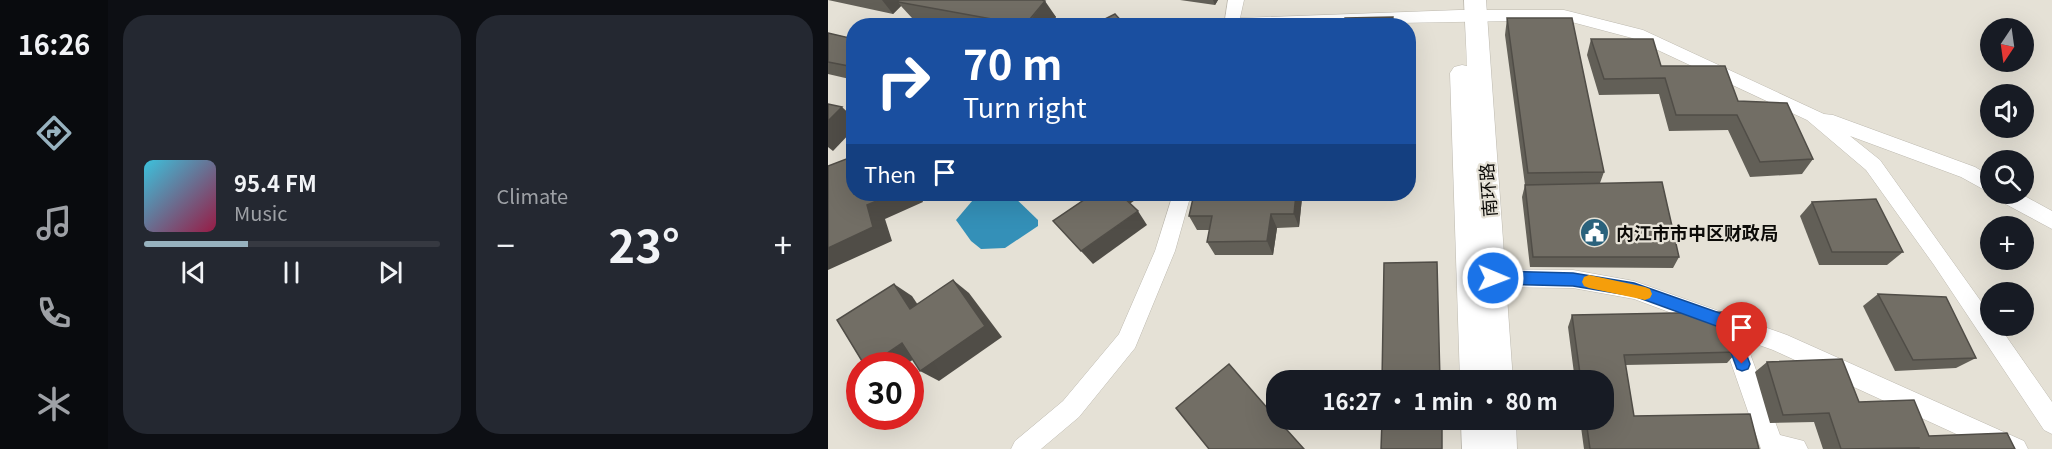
<!DOCTYPE html>
<meta charset="utf-8">
<style>
body{margin:0;font-family:Georgia,"Noto Sans SC",serif;background:#242831;color:#f1f3f6;height:100vh;display:flex;flex-direction:column;font-size:22px;white-space:nowrap}
*{box-sizing:border-box;margin:0}
p{font-size:20px;color:#9ea1a6}
.icon{flex:none;width:33px;height:33px;fill:none;stroke:currentColor;stroke-width:2;stroke-linecap:round;stroke-linejoin:round}
.map{position:relative;flex:1;overflow:hidden}
.panel{display:flex;flex-direction:column;gap:15px;padding:15px;background:#0d0f14;width:720px}
.panel>*{flex:none}
.banner{position:absolute;left:18px;top:18px;width:570px;height:183px;border-radius:24px;box-shadow:0 6px 24px #0002;background:#1a4fa0;color:#fff;overflow:hidden}
.needle{width:39px;rotate:193deg}
.controls{position:absolute;left:1152px;top:18px;display:grid;gap:12px}
.controls a{display:grid;place-items:center;width:54px;height:54px;border-radius:50%;background:#171b24;box-shadow:0 6px 24px #0002;font-size:30px}
.speed{position:absolute;left:18px;top:352px;display:flex;gap:12px;font-size:30px;font-weight:700;text-align:center}
.speed>*{display:grid;place-content:center;width:78px;height:78px;border-radius:50%;background:#171b24;box-shadow:0 6px 24px #0002;line-height:1}
.speed .limit{border:9px solid #d22;background:#fff;color:#111}
.pin{position:absolute;display:grid;place-items:center;width:51px;height:51px;color:#fff;margin:-62px -26px;border-radius:50% 50% 50% 0;rotate:-45deg;box-shadow:0 0 6px #0007}
.pin .icon{rotate:45deg}
.me{position:absolute;width:66px;margin:-33px;rotate:91deg;stroke-linejoin:round;filter:drop-shadow(0 0 4px #0008)}
.turn{display:flex;align-items:center;gap:21px;height:126px;padding:0 18px;font-size:27px}
.turn .icon{width:78px;height:78px;stroke-width:2.5}
.turn b{display:block;font-size:42px;line-height:51px}
.then{display:flex;align-items:center;height:57px;padding:0 18px;background:#0003;gap:12px;font-size:22px}
.big{font-size:45px;font-weight:700;line-height:1.1}
.panel .tile{flex:1;display:flex;flex-direction:column;justify-content:center;gap:9px;min-width:0;padding:0 21px;border-radius:24px;background:#242831}
.song{display:flex;align-items:center;gap:18px}
.cover{width:72px;height:72px;border-radius:9px;background:linear-gradient(135deg,hsl(190 70% 55%),hsl(340 70% 35%))}
.played{height:6px;border-radius:3px;background:linear-gradient(90deg,#97b2bf 35%,#363941 35%)}
.keys{display:flex;justify-content:space-around;direction:ltr}
.heat{display:flex;justify-content:space-between;align-items:center;font-size:33px;direction:ltr}
.panel .tiles{flex:1;display:grid;gap:15px;grid-template-columns:repeat(2,1fr)}
.trip{position:absolute;left:438px;top:370px;width:348px;height:60px;border-radius:24px;background:#171b24;box-shadow:0 6px 24px #0002;font-weight:700;line-height:60px;text-align:center}
main{display:flex;flex:1;min-height:0}
.tabs{display:flex;flex-direction:column;width:108px;justify-content:space-around;align-items:center;background:#090b0e;color:#9ea1a6}
.tabs .icon{width:42px;height:42px}
.tabs .active{color:#97b2bf}
.tabs b{font-size:27px;color:#f1f3f6}
.map>svg:first-child{display:block}
</style>
<main>
<nav class="tabs">
<b>16:26</b>
<svg class="icon active" aria-label="directions" viewBox="0 0 24 24"><path d="M12 3l9 9-9 9-9-9zM9 14v-3h6M13 9l2 2-2 2"/></svg>
<svg class="icon" aria-label="music" viewBox="0 0 24 24"><path d="M9 18V5l10-2v13"/><circle cx="6" cy="18" r="3"/><circle cx="16" cy="16" r="3"/></svg>
<svg class="icon" aria-label="phone" viewBox="0 0 24 24"><path d="M5 4h4l2 5-3 2q2 4 5 5l2-3 5 2v4C11 20 4 13 5 4z"/></svg>
<svg class="icon" aria-label="climate" viewBox="0 0 24 24"><path d="M12 3v18M4 7l16 10M4 17L20 7"/></svg>
</nav>
<section class="panel">
<div class="tiles">
<div class="tile">
<div class="song"><i class="cover"></i><div><b>95.4 FM</b><p>Music</p></div></div>
<div class="played"></div>
<div class="keys"><svg class="icon" aria-label="previous" viewBox="0 0 24 24"><path d="M18 5L8 12l10 7zM5 5v14"/></svg><svg class="icon" aria-label="pause" viewBox="0 0 24 24"><path d="M8 5v14M16 5v14"/></svg><svg class="icon" aria-label="next" viewBox="0 0 24 24"><path d="M6 5l10 7-10 7zM19 5v14"/></svg></div>
</div>
<div class="tile"><p>Climate</p>
<div class="heat"><a>−</a><b class="big">23°</b><a>+</a></div>
</div>
</div>
</section>
<div class="map">
<svg width="1224" height="449" viewBox="0 0 1224 449">
<rect width="100%" height="100%" fill="#e5e1d6"/>
<!-- water -->
<path fill="#3490b8" d="M 150,194 L 183,194 L 210,220 L 210,226 L 177,248 L 153,249 L 143,241 L 128,220 Z"/>
<g fill="none" stroke-linecap="round" stroke-linejoin="round">
<defs>
<g id="street">
<path d="M 400,0 L 416,0 L 412,18 L 631,10 L 736,10 L 815,30 L 996,114 L 1005,115 L 1147,167 L 1162,176 L 1162,193 L 1133,177 L 1022,136 L 1052,160 L 1162,314 L 1162,326 L 1171,326 L 1224,402 L 1224,434 L 1216,430 L 1106,265 L 1038,170 L 979,120 L 804,38 L 736,20 L 396,26 Z"/>
<path d="M 345,194 L 363,194 L 347,251 L 307,348 L 251,417 L 213,449 L 183,449 L 187,441 L 235,401 L 291,334 L 327,251 Z"/>
<path d="M 1168,194 L 1193,194 L 1224,211 L 1224,229 L 1170,200 Z"/>
<path d="M 651,269 L 745,270 L 806,281 L 959,335 L 1196,441 L 1200,449 L 1161,449 L 945,350 L 917,340 L 952,435 L 976,441 L 980,449 L 933,449 L 892,331 L 806,299 L 745,288 L 651,287 L 644,284 L 641,278 L 644,272 Z"/>
</g>
<g id="secondary">
<path d="M 636,0 L 658,0 L 685,381 L 632,381 L 622,73 L 626,67 L 634,65 L 639,66 Z"/>
<path d="M 633,420 L 688,420 L 689,449 L 634,449 Z"/>
</g>
</defs>
<!-- street casing -->
<use href="#street" stroke="#bdb9af" stroke-width="1"/>
<!-- secondary casing -->
<use href="#secondary" stroke="#bdb9af" stroke-width="1"/>
<!-- street -->
<use href="#street" fill="#fff" fill-rule="evenodd"/>
<!-- secondary -->
<use href="#secondary" fill="#fff" fill-rule="evenodd"/>
</g>
<!-- wall -->
<g fill="#625f57">
<path d="M 0,0 L 214,0 L 228,17 L 221,26 L 123,26 L 84,18 L 73,6 L 65,14 Z"/>
<path d="M 352,0 L 390,0 L 387,5 Z"/>
<path d="M 679,18 L 776,172 L 772,183 L 851,257 L 845,268 L 702,267 L 694,197 L 697,185 L 677,35 Z"/>
<path d="M 0,33 L 26,39 L 26,80 L 0,74 Z"/>
<path d="M 580,39 L 584,55 L 584,80 L 580,80 Z"/>
<path d="M 763,39 L 833,66 L 910,101 L 985,159 L 974,174 L 922,177 L 900,130 L 841,131 L 831,94 L 771,95 L 759,55 Z"/>
<path d="M 366,194 L 472,194 L 474,198 L 471,227 L 449,228 L 445,255 L 387,255 L 379,242 L 382,230 L 369,230 L 361,216 Z"/>
<path d="M 984,202 L 1075,252 L 1059,265 L 991,265 L 972,216 Z"/>
<path d="M 1050,294 L 1148,358 L 1128,368 L 1067,371 L 1035,306 Z"/>
<path d="M 744,315 L 909,352 L 899,363 L 797,365 L 806,416 L 931,449 L 756,449 L 752,420 L 776,420 L 776,381 L 747,381 L 740,327 Z"/>
<path d="M 939,362 L 1031,402 L 1101,436 L 1187,449 L 995,449 L 986,422 L 942,423 L 927,372 Z"/>
</g>
<!-- shaded-wall -->
<g fill="#504d47">
<path d="M 54,0 L 79,0 L 70,2 L 73,6 L 65,14 Z"/>
<path d="M 385,0 L 390,0 L 387,5 Z"/>
<path d="M 217,1 L 228,17 L 221,26 L 198,26 Z"/>
<path d="M 583,39 L 584,55 L 584,80 L 583,64 Z"/>
<path d="M 14,107 L 26,118 L 26,129 L 5,151 L 0,147 L 0,121 Z"/>
<path d="M 65,194 L 92,194 L 95,202 L 57,219 L 64,241 L 0,270 L 0,248 L 39,205 Z"/>
<path d="M 291,194 L 316,194 L 300,205 Z"/>
<path d="M 468,194 L 472,194 L 474,198 L 471,227 L 466,214 Z"/>
<path d="M 310,211 L 319,225 L 265,264 L 253,251 Z"/>
<path d="M 443,214 L 449,228 L 445,255 L 439,241 Z"/>
<path d="M 125,280 L 141,293 L 174,337 L 111,381 L 92,371 Z"/>
<path d="M 66,284 L 84,296 L 100,320 L 82,309 Z"/>
<path d="M 74,343 L 93,354 L 76,366 L 40,366 Z"/>
</g>
<!-- building -->
<g fill="#726e65" stroke="#504d47" stroke-width="1.5">
<path d="M 71,0 L 214,0 L 217,1 L 197,25 L 70,2 Z"/>
<path d="M 287,14 L 298,26 L 263,26 Z"/>
<path d="M 565,17 L 564,26 L 516,26 L 517,18 Z"/>
<path d="M 679,18 L 744,18 L 776,172 L 700,173 Z"/>
<path d="M 434,19 L 487,19 L 486,26 L 433,26 Z"/>
<path d="M 327,20 L 332,26 L 316,26 Z"/>
<path d="M 0,33 L 26,39 L 26,67 L 0,62 Z"/>
<rect x="580" y="39" width="3" height="25"/>
<path d="M 763,39 L 825,39 L 833,66 L 897,66 L 910,101 L 959,103 L 985,159 L 932,162 L 909,115 L 848,115 L 837,78 L 776,79 Z"/>
<path d="M 0,104 L 14,107 L 0,121 Z"/>
<path d="M 26,156 L 26,194 L 65,194 L 39,205 L 45,227 L 0,248 L 0,166 Z"/>
<path d="M 834,182 L 851,257 L 705,257 L 697,185 Z"/>
<path d="M 261,194 L 292,194 L 310,211 L 253,251 L 225,221 L 263,195 Z"/>
<path d="M 366,194 L 468,194 L 466,214 L 443,214 L 439,241 L 379,242 L 384,216 L 361,216 Z"/>
<path d="M 1048,199 L 1075,252 L 1004,252 L 984,202 Z"/>
<path d="M 609,262 L 612,381 L 554,381 L 556,263 Z"/>
<path d="M 125,280 L 157,326 L 92,371 L 74,343 L 40,366 L 37,366 L 9,320 L 66,284 L 82,309 Z"/>
<path d="M 1050,294 L 1118,297 L 1148,358 L 1085,360 Z"/>
<path d="M 899,312 L 909,352 L 796,355 L 806,416 L 922,414 L 931,449 L 762,449 L 758,420 L 776,420 L 776,381 L 753,381 L 744,315 Z"/>
<path d="M 1014,359 L 1031,402 L 1086,400 L 1101,436 L 1179,433 L 1187,449 L 1091,449 L 1091,448 L 1013,449 L 1001,413 L 955,415 L 939,362 Z"/>
<path d="M 401,364 L 448,418 L 448,420 L 450,420 L 476,449 L 381,449 L 348,408 Z"/>
<path d="M 554,420 L 614,420 L 614,449 L 553,449 Z"/>
</g>
<!-- route -->
<path fill="#1a73e8" stroke="#114b97" stroke-width="1.5" d="M 665,271 L 745,273 L 806,283 L 900,316 L 905,318 L 922,364 L 920,369 L 914,371 L 909,369 L 894,328 L 806,296 L 745,286 L 665,284 L 660,282 L 658,278 L 660,273 Z"/>
<!-- slow -->
<path fill="#f59e0b" d="M 761,275 L 817,287 L 822,289 L 824,294 L 822,298 L 817,300 L 761,288 L 756,286 L 754,282 L 756,277 Z"/>
<!-- icons -->
<defs>
<symbol id="civic-disc" viewBox="-11 -11 22 22"><circle r="9.5" fill="#2a627c" stroke="#e5e1d6"/><path d="M-.6-6.5H3V-4.5H.6V-3L4-1V1h2V6H-6V1h2V-1L-.6-3ZM-1.2 2.5V6h2.4V2.5Z" fill="#fff"/></symbol>
</defs>
<g fill-rule="evenodd">
<use href="#civic-disc" x="750" y="216" width="33" height="33"/>
</g>
<g text-anchor="middle" dominant-baseline="central" stroke-width="4.5" stroke-linejoin="round" paint-order="stroke">
<!-- street labels -->
<g font-size="18" fill="#0c0b08" stroke="#e5e1d6">
<text transform="translate(659 190) rotate(-94)">南环路</text>
</g>
<!-- poi labels -->
<g font-size="18" font-weight="bold" fill="#0c0b08" stroke="#e5e1d6" text-anchor="start">
<text x="788" y="232">内江市市中区财政局</text>
</g>
</g>
</svg>
<div class="controls">
<a><svg class="needle" viewBox="-14 -14 28 28"><path d="M0-13l5 13h-10z" fill="#e53935"/><path d="M0 13l5-13h-10z" fill="#9ea1a6"/></svg></a>
<a><svg class="icon" aria-label="sound" viewBox="0 0 24 24"><path d="M4 9h4l5-4v14l-5-4H4zM17 9q2 3 0 6"/></svg></a>
<a><svg class="icon" aria-label="search" viewBox="0 0 24 24"><circle cx="10" cy="10" r="6"/><path d="M15 15l6 6"/></svg></a>
<a>+</a>
<a>−</a>
</div>
<div class="speed"><div class="limit">30</div></div>
<div class="pin" style="left:914px;top:364px;background:#d93025"><svg class="icon" aria-label="arrive" viewBox="0 0 24 24"><path d="M6 21V4h12l-3 4 3 4H6"/></svg></div>
<svg class="me" style="left:665px;top:278px" viewBox="-20 -20 40 40"><circle r="17" fill="#1a73e8" stroke="#fff" stroke-width="3"/><path d="M0-11L8 9 0 5-8 9z" fill="#fff"/></svg>
<div class="trip">16:27 · 1 min · 80 m</div>
<div class="banner">
<div class="turn"><svg class="icon" aria-label="right" viewBox="0 0 24 24"><path d="M7 20v-9h11M14 6l5 5-5 5"/></svg><div><b>70 m</b>Turn right</div></div>
<div class="then">Then<svg class="icon" aria-label="arrive" viewBox="0 0 24 24"><path d="M6 21V4h12l-3 4 3 4H6"/></svg></div>
</div>
</div>
</main>
